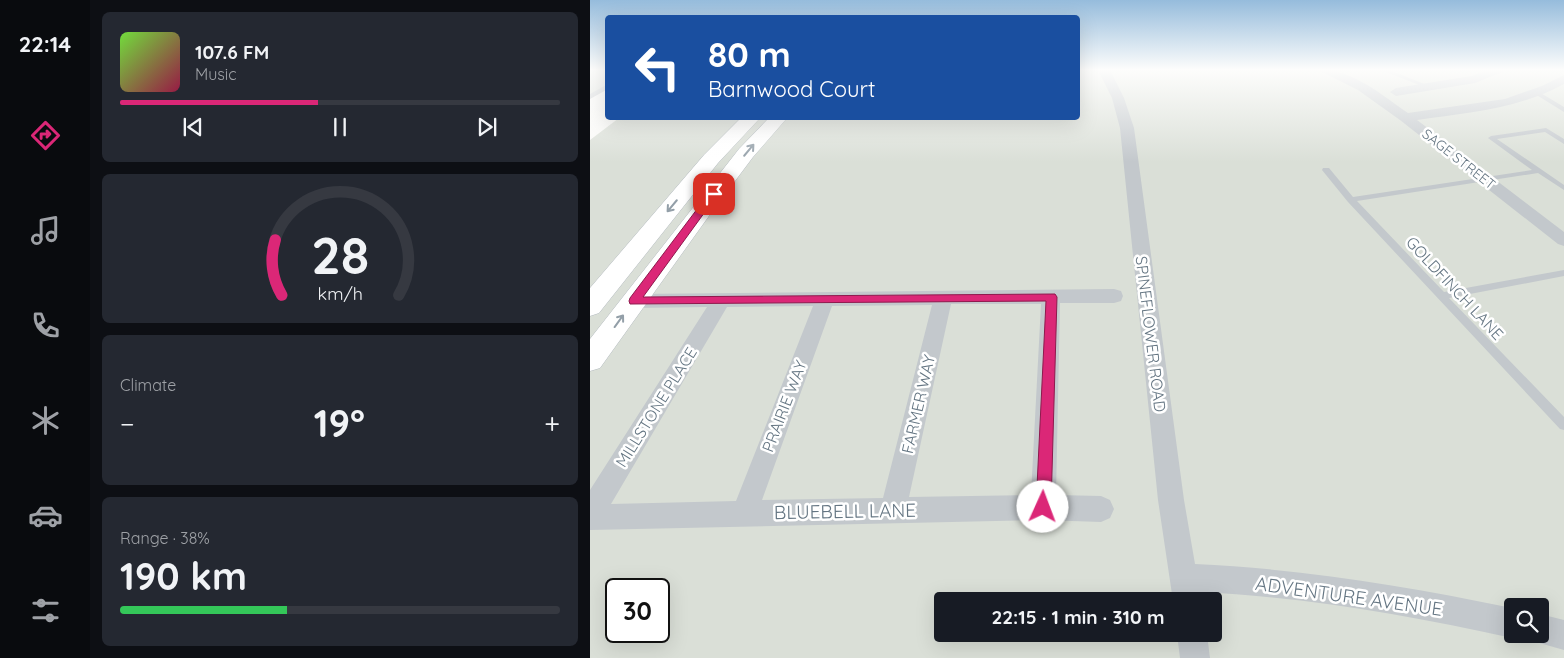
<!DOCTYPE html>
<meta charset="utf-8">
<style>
body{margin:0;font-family:Quicksand,sans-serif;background:#242831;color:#f1f3f6;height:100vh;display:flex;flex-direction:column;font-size:19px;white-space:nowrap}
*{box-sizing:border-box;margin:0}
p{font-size:16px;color:#9ea1a6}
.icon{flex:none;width:28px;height:28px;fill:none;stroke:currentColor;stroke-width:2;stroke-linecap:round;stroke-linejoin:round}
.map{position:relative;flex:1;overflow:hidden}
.side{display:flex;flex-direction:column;gap:12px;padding:12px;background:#0d0f14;width:500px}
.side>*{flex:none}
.guide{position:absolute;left:15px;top:15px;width:475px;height:105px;border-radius:5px;box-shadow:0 5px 20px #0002;background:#1a4fa0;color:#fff;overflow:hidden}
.buttons{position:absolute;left:914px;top:598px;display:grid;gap:10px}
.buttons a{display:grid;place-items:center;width:45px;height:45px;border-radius:5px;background:#171b24;box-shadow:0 5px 20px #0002;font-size:25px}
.speed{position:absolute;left:15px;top:578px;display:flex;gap:10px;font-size:25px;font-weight:700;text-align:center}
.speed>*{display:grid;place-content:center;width:65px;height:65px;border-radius:50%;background:#171b24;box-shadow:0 5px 20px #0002;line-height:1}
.speed .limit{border:2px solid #111;border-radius:8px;background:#fff;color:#111}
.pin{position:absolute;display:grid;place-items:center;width:42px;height:42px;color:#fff;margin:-21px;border-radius:10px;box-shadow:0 2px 8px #0006}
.me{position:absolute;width:55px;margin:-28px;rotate:2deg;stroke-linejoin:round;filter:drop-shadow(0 0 4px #0008)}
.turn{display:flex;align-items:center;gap:18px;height:105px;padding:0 20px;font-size:22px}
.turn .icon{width:65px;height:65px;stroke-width:2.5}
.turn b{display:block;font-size:35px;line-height:42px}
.big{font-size:38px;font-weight:800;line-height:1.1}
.side .card{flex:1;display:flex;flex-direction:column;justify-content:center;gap:8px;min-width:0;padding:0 18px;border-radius:8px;background:#242831}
.side .dial{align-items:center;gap:0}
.dial svg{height:130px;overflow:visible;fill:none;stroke:#363941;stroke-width:7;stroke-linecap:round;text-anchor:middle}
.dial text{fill:#f1f3f6;stroke:none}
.song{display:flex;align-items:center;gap:15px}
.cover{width:60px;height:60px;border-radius:8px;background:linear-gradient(135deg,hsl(100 70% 55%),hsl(340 70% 35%))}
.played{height:5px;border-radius:2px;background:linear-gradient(90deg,#db2777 45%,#363941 45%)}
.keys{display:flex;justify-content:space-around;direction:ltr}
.heat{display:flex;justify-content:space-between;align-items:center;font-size:28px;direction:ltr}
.charge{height:8px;border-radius:4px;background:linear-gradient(90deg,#34c759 38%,#363941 0)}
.trip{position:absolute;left:344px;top:592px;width:288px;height:50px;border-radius:5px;background:#171b24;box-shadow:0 5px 20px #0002;font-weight:800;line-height:50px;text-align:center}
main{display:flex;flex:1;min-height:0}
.menu{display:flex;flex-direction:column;width:90px;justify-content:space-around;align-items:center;background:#090b0e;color:#9ea1a6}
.menu .icon{width:35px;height:35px}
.menu .active{color:#db2777}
.menu b{font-size:22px;color:#f1f3f6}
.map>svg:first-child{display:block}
</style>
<main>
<nav class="menu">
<b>22:14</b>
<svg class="icon active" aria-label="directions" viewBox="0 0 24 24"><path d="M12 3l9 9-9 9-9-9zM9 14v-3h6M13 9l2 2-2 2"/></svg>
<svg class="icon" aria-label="music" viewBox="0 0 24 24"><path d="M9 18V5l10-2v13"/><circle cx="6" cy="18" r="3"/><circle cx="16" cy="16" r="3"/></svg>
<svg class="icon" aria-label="phone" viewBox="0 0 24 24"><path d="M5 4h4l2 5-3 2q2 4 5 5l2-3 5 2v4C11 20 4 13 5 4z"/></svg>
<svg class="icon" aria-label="climate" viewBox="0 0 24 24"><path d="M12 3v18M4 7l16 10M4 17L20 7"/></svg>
<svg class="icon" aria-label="car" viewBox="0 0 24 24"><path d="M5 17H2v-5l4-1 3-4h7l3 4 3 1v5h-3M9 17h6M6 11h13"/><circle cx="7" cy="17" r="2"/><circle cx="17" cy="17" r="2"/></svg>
<svg class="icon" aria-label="filters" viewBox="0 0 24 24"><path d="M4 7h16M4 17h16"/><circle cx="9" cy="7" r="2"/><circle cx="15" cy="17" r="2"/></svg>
</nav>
<section class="side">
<div class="card">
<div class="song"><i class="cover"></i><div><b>107.6 FM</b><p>Music</p></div></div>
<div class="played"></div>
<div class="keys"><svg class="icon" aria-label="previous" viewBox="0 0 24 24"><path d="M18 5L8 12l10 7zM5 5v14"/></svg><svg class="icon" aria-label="pause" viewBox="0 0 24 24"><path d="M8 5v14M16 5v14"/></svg><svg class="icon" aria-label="next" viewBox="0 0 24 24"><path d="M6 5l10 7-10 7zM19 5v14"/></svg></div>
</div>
<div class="card dial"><svg viewBox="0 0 100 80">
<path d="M14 69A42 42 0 1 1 86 69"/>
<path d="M14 69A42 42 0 0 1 10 35" stroke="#db2777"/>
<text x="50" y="56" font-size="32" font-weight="700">28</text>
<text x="50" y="72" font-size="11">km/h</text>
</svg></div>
<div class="card"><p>Climate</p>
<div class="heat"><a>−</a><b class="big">19°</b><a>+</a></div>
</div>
<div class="card"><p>Range · 38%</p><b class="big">190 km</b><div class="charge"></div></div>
</section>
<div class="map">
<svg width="974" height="658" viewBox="0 0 974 658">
<rect width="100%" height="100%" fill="#fafaf8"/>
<!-- green -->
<g fill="#dadfd7" fill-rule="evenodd">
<path d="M 0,70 L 18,70 L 17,86 L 0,97 Z"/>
<path d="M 488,70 L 974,70 L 974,658 L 0,658 L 0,140 L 29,118 L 488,118 ZM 26,589 L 69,589 L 69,631 L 26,631 ZM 352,601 L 622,601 L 622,634 L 352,634 ZM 922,606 L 950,606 L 950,634 L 922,634 Z"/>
</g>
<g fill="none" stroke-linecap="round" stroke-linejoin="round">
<defs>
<g id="secondary">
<path d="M 151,118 L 170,118 L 128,163 L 9,313 L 0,316 L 0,288 L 114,155 Z"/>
<path d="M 179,118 L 197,118 L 163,157 L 121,213 L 10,368 L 0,371 L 0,339 L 149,149 Z"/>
</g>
</defs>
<!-- secondary casing -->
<use href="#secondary" stroke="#b3babf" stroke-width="1"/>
<!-- lane -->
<g fill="#c3c8cc" fill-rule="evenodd">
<path d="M 791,70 L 799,70 L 842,87 L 837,88 Z"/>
<path d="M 18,84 L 18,89 L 0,99 L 0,94 Z"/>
<path d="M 945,92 L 949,92 L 974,107 L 974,112 L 945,94 Z"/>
<path d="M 956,128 L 974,139 L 974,144 L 955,132 L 907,139 L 974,185 L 974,190 L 948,173 L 767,201 L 854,292 L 974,270 L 974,276 L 859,298 L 974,417 L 974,430 L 970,429 L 758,202 L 732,170 L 733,168 L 739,168 L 763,197 L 942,170 L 898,138 L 901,136 Z"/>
</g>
<!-- street -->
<g fill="#c3c8cc" fill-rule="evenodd">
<path d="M 508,70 L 520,70 L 534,98 L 544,128 L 594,500 L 605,564 C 712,569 817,586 922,608 L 922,634 L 932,634 L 922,638 C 819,615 715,597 610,592 L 611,601 L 583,601 L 568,500 L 530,128 L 522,98 Z"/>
<path d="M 728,70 C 761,68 792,95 818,113 L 915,99 L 952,86 L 974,75 L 974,84 C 928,109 877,113 827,120 L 974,232 L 974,246 L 968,244 L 810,120 L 768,90 Z"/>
<path d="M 898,70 L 914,70 L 912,72 L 885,83 L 806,96 L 800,92 L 806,88 L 882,76 Z"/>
<path d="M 524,289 L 531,291 L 533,296 L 531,301 L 524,303 L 470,303 L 466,495 L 511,496 L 520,500 L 524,509 L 520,518 L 511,522 L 453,520 L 0,530 L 0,490 L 117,307 L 44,308 L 37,306 L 34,301 L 37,296 L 44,294 ZM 361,304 L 451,304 L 441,495 L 319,497 ZM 342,305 L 293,498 L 172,500 L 242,306 ZM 223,306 L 146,501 L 21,504 L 137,307 Z"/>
<path d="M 950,614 L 974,620 L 974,650 L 939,640 L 937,634 L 950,634 Z"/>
<path d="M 587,634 L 617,634 L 620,658 L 590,658 Z"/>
</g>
<!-- secondary -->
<use href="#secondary" fill="#fff" fill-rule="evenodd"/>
</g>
<!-- one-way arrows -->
<defs><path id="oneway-shaft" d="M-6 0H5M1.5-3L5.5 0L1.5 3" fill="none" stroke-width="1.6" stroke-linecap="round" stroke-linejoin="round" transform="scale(1.25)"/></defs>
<g stroke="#939fa8">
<use href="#oneway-shaft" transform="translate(159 150) rotate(-50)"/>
<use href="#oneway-shaft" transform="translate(82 206) rotate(130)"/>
<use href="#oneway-shaft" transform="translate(29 321) rotate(-54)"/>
</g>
<!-- sky -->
<linearGradient id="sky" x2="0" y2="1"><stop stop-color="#96bcdc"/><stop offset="0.43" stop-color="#fdfdfc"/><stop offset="1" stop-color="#fdfdfc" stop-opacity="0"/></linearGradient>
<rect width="974" height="162" fill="url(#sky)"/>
<!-- route -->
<path fill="#db2777" stroke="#8e194d" d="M 120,192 L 127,192 L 128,194 L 53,297 L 465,294 L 467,297 L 461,507 L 458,512 L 453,514 L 448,512 L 446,507 L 456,301 L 40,304 L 39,301 L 40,298 Z"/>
<g text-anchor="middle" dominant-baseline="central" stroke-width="5" stroke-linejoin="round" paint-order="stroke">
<!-- far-street labels -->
<g font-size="14" fill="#657683" stroke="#fff">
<text transform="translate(869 159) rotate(38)">SAGE STREET</text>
</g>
<!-- street labels -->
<g font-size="16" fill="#657683" stroke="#fff">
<text transform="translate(865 288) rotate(47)">GOLDFINCH LANE</text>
<text transform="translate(561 334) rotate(83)">SPINEFLOWER ROAD</text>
<text transform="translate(328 404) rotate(-77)">FARMER WAY</text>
<text transform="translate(194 406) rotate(-69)">PRAIRIE WAY</text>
<text transform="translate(66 407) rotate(-58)">MILLSTONE PLACE</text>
</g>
<!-- near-street labels -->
<g font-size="19" fill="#657683" stroke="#fff">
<text transform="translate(255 511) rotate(-1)">BLUEBELL LANE</text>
<text transform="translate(759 596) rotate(8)">ADVENTURE AVENUE</text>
</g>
</g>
</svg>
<div class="buttons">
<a><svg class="icon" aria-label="search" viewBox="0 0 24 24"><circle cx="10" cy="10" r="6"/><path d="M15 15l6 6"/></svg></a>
</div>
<div class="speed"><div class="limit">30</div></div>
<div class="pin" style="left:124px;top:194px;background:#d93025"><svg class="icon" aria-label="arrive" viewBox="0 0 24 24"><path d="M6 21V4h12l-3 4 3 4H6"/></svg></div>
<svg class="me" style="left:453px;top:507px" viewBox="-20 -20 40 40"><circle r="19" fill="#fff"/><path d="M0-13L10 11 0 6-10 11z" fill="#db2777"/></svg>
<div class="trip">22:15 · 1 min · 310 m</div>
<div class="guide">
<div class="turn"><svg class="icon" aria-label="left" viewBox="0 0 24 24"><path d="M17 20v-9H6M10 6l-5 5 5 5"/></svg><div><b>80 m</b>Barnwood Court</div></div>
</div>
</div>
</main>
